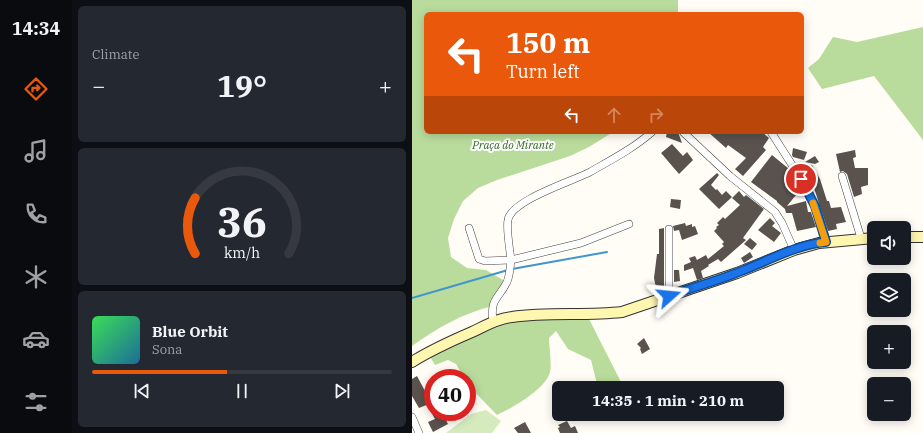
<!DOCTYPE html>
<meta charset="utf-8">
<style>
body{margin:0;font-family:"IBM Plex Serif",serif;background:#242831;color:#f1f3f6;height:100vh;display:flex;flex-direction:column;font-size:15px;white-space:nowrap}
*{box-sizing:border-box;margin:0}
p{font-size:13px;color:#9ea1a6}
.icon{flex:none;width:22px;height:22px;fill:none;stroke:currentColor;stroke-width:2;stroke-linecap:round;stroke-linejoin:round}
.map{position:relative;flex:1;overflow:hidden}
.drawer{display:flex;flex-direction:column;gap:6px;padding:6px;background:#0d0f14;width:340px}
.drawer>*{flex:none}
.guide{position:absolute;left:12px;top:12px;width:380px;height:122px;border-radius:6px;box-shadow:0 2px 10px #0003;background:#ea580c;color:#fff;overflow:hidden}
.fabs{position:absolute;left:455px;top:221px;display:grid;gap:8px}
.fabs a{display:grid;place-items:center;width:44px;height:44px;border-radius:6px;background:#171b24;box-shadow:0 2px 10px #0003;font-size:20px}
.speed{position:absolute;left:12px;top:369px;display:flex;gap:8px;font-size:20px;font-weight:700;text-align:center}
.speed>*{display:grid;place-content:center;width:52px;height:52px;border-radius:50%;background:#171b24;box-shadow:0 2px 10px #0003;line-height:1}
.speed .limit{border:6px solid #d22;background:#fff;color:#111}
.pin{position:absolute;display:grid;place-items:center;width:34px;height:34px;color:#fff;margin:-17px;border:2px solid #fff;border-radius:50%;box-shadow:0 1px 4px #0007}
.me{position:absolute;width:44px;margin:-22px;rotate:72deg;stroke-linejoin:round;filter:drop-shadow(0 0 3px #0008)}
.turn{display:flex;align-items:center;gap:14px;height:84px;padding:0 16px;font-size:18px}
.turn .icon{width:52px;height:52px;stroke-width:2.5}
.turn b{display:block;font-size:28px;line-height:34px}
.lanes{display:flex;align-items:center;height:38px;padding:0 16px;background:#0003;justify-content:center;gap:20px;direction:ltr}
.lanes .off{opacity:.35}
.big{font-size:30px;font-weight:700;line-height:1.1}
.drawer .card{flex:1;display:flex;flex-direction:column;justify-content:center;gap:6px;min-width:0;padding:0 14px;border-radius:6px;background:#242831}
.drawer .dial{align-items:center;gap:0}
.dial svg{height:104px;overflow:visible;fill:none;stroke:#363941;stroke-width:7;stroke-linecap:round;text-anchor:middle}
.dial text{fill:#f1f3f6;stroke:none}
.song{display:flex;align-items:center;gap:12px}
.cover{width:48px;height:48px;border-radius:6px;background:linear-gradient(135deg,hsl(130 70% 55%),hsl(200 70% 35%))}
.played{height:4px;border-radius:2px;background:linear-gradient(90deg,#ea580c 45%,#363941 45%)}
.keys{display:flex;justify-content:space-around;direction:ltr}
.heat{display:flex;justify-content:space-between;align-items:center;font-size:22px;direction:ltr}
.trip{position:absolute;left:140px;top:381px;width:232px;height:40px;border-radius:6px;background:#171b24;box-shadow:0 2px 10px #0003;font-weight:700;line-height:40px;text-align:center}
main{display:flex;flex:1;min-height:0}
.tab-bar{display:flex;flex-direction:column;width:72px;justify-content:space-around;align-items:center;background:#090b0e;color:#9ea1a6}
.tab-bar .icon{width:28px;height:28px}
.tab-bar .current{color:#ea580c}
.tab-bar b{font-size:18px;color:#f1f3f6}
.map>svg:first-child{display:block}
</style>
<main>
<nav class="tab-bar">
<b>14:34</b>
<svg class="icon current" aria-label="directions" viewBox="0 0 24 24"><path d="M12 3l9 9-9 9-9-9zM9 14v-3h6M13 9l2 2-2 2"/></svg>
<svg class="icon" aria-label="music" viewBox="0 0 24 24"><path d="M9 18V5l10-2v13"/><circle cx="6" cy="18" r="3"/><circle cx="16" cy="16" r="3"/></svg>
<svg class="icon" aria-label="phone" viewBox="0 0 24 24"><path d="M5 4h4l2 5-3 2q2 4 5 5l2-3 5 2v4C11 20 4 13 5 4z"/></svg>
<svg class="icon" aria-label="climate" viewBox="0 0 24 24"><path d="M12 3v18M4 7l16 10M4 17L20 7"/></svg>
<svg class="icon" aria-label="car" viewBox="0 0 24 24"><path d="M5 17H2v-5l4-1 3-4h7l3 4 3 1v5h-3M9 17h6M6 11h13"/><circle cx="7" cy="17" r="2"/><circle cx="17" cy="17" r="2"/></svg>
<svg class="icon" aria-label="filters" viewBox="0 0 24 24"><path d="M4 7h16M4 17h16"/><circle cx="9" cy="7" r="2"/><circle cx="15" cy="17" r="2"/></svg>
</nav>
<section class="drawer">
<div class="card"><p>Climate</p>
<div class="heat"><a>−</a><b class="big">19°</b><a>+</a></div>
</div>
<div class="card dial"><svg viewBox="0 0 100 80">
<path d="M14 69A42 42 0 1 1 86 69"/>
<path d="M14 69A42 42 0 0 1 14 26" stroke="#ea580c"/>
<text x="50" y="56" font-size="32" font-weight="700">36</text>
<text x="50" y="72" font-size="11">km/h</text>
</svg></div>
<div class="card">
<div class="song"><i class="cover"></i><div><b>Blue Orbit</b><p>Sona</p></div></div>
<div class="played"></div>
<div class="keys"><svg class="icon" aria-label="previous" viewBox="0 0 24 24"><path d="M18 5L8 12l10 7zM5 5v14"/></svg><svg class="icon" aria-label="pause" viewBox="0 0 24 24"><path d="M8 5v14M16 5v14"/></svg><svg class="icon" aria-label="next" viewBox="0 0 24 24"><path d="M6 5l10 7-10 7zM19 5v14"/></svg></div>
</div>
</section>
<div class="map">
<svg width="511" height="433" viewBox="0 0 511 433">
<rect width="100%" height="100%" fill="#fffdf5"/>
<!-- green -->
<path fill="#d5ebbd" d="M 74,410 L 89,421 L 80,433 L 34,433 L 59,414 Z"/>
<!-- forest -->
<g fill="#b9dc9c">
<path d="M 0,0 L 266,0 L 266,14 L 14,14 L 14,132 L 201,132 L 177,147 L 158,156 L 85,180 L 66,188 L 51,201 L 42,219 L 36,238 L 39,257 L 55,268 L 74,270 L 91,280 L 87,298 L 81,306 C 51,313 25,328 0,346 Z"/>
<path d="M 511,27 L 511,140 L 462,76 L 410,89 L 396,68 L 407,59 L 421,37 L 445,42 Z"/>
<path d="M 118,316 L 176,317 L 212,388 L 186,388 L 179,360 L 156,349 L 144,331 L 137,338 C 137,345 140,366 138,372 C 134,389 100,408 85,415 L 56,385 L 55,378 L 52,378 L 44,364 L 36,360 L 23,365 L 17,355 L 92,322 Z"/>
</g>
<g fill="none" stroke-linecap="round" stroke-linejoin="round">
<!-- stream -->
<g stroke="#3f96cf" stroke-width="2">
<path d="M 100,269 L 195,252"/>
<path d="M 0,298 L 96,270"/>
</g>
</g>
<!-- building -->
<g fill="#5a524d">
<path d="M 255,132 L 266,132 L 270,143 L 254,137 Z"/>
<path d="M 296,132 L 350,132 L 357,138 L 351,147 L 354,150 L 331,176 L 323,169 L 334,158 L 316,145 L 314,148 Z"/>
<path d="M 260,144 L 271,156 L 275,152 L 281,160 L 267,174 L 249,153 Z"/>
<path d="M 381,148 L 395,152 L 392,160 L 381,157 L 380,155 Z"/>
<path d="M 443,150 L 444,157 L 441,158 L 443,168 L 456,168 L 456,185 L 449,187 L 450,194 L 442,197 L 435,174 L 431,171 L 428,172 L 424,154 Z"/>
<path d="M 360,155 L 377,169 L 389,189 L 375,206 L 394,201 L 396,212 L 399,212 L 404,227 L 385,231 L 380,213 L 374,213 L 373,209 L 365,202 L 365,201 L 339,182 Z"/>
<path d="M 403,156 L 407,162 L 403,164 L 393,162 Z"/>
<path d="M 400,165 L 408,179 L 415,201 L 417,201 L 419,208 L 429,207 L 434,222 L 424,224 L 425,229 L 416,231 L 402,188 L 397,178 L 395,181 L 390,171 Z"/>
<path d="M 305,173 L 307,175 L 299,185 L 304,190 L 305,189 L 310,195 L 314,191 L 320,197 L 307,209 L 287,189 Z"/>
<path d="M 327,191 L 332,197 L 334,195 L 352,209 L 331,238 L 334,240 L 309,262 L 306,259 L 296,265 L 297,266 L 289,271 L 291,278 L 285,280 L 281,268 L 272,271 L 272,265 L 279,262 L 277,258 L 283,256 L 285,260 L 294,255 L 296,259 L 312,246 L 310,244 L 312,242 L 302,231 L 305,228 L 304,227 L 307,225 L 305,223 L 311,217 L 313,219 L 328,205 L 320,198 Z"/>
<path d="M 259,199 L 269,200 L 268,209 L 258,207 Z"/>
<path d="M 358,218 L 363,223 L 360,226 L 369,233 L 362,242 L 346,230 Z"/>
<path d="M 273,223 L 274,226 L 280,224 L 280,227 L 283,226 L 286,234 L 270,240 L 267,230 L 262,231 L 261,226 Z"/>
<path d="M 252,228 L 252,287 L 244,288 L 242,278 L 245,254 L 247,254 L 247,229 Z"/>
<path d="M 338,238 L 345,244 L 340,250 L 332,244 Z"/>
<path d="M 338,252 L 341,257 L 332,263 L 329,258 Z"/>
<path d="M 262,270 L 267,270 L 268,281 L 262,282 Z"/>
<path d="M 232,338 L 238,349 L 230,354 L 228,349 L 229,348 L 225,344 Z"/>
<path d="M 5,376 L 13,391 L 15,389 L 19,395 L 14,399 L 17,404 L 7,408 L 0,396 L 0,379 Z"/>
<path d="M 19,412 L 30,412 L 36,424 L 21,432 L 16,422 L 23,419 Z"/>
<path d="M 155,421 L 159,428 L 163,426 L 166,433 L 148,433 L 146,428 L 148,427 L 146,425 Z"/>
<path d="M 113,422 L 119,433 L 106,433 L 102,428 Z"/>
</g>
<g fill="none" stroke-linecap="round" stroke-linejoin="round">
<defs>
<g id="street">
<path d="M 271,132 L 318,176 L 363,212 L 370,223 L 382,250"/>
<path d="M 359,132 L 389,179 L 403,206 L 414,242"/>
<path d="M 430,176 L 449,238"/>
<path d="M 57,228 L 67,259 L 73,261 L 99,260 C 98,251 94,228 96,220 C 99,200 161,181 178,172 C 199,160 222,148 240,132"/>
<path d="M 257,296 L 257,229"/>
<path d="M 81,322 C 78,298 86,300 95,282 C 98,275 98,267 99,260 L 169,243 L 217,224"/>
<path d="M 0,417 L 7,433"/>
</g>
<g id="secondary">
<path d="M 492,237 L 511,237"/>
<path d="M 0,362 C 19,350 39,341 60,332 C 73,326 86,318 100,317 C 137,312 174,316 210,312 L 325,273 L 382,250 L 407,243 L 462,238"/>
</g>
</defs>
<!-- street casing -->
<use href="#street" stroke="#444" stroke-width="8"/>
<!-- secondary casing -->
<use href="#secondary" stroke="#333" stroke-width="12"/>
<!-- street -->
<use href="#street" stroke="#fff" stroke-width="7"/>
<!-- secondary -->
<use href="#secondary" stroke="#fff6b0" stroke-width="10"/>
</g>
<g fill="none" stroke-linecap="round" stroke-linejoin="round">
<defs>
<path id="route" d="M 257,296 C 282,287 308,280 332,270 C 357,260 387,244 414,242 L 403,206 L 389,179"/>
</defs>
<!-- route casing -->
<use href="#route" stroke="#114b97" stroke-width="10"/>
<!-- route -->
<use href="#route" stroke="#1a73e8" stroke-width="7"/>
<!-- slow -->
<path stroke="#f59e0b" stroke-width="7" d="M 401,203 L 414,242 L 408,243"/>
</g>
<g text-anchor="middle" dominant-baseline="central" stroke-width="4" stroke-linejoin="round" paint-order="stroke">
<!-- park labels -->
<g font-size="11" font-style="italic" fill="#2f6b1f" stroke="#fff">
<text x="101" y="145">Praça do Mirante</text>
</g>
</g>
</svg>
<div class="fabs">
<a><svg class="icon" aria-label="sound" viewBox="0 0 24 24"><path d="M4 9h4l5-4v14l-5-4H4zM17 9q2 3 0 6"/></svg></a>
<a><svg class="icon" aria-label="layers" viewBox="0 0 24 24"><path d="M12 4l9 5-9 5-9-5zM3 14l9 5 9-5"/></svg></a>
<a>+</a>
<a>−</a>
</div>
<div class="speed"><div class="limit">40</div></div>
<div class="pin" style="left:389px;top:179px;background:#d93025"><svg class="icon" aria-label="arrive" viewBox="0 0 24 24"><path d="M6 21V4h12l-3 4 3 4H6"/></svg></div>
<svg class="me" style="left:257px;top:296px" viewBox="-20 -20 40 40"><path d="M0-17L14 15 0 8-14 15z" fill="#1a73e8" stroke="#fff" stroke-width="4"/></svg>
<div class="trip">14:35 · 1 min · 210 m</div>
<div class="guide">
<div class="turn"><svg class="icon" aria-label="left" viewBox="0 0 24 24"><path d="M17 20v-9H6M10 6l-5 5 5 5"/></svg><div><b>150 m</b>Turn left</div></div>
<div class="lanes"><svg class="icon" aria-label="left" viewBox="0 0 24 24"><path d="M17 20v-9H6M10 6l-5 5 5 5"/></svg><svg class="icon off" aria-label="ahead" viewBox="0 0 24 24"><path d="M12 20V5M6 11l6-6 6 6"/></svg><svg class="icon off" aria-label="right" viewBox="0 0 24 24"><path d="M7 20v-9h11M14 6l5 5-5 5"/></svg></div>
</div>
</div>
</main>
